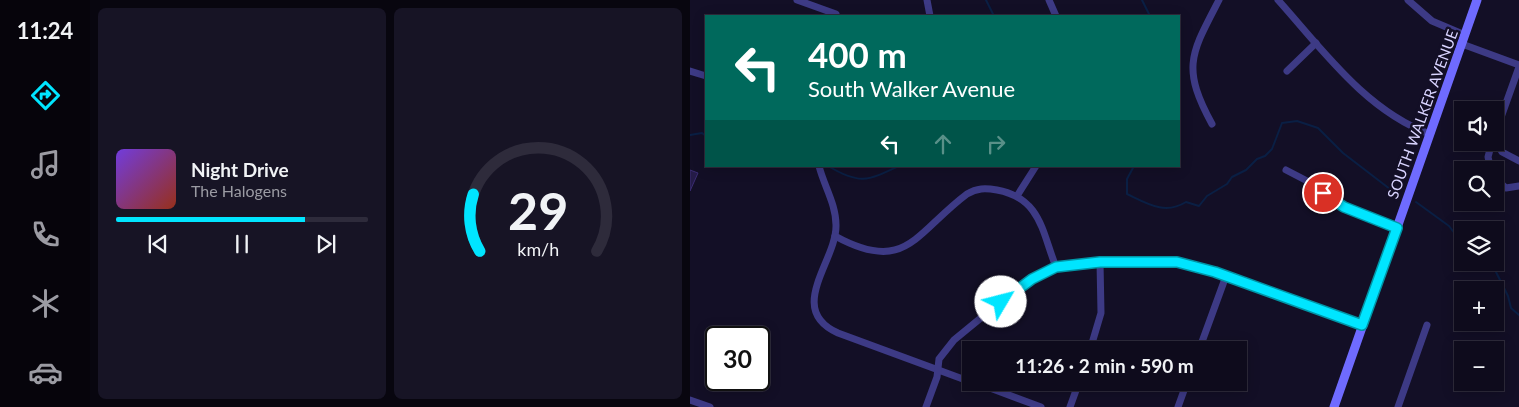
<!DOCTYPE html>
<meta charset="utf-8">
<style>
body{margin:0;font-family:Lato,sans-serif;background:#171425;color:#f1f3f6;height:100vh;display:flex;flex-direction:column;font-size:19px;white-space:nowrap}
*{box-sizing:border-box;margin:0}
p{font-size:16px;color:#9b9ba3}
.icon{flex:none;width:28px;height:28px;fill:none;stroke:currentColor;stroke-width:2;stroke-linecap:round;stroke-linejoin:round}
.map{position:relative;flex:1;overflow:hidden}
.panel{display:flex;flex-direction:column;gap:8px;padding:8px;background:#08060f;width:600px}
.panel>*{flex:none}
.hud{position:absolute;left:15px;top:15px;width:475px;height:152px;border-radius:0px;box-shadow:0 2px 12px #0003,0 0 0 1px #2e2b3b;background:#00695c;color:#fff;overflow:hidden}
.controls{position:absolute;left:764px;top:101px;display:grid;gap:10px}
.controls a{display:grid;place-items:center;width:50px;height:50px;border-radius:0px;background:#0e0b1c;box-shadow:0 2px 12px #0003,0 0 0 1px #2e2b3b;font-size:25px}
.speed{position:absolute;left:15px;top:326px;display:flex;gap:10px;font-size:25px;font-weight:700;text-align:center}
.speed>*{display:grid;place-content:center;width:65px;height:65px;border-radius:50%;background:#0e0b1c;box-shadow:0 2px 12px #0003,0 0 0 1px #2e2b3b;line-height:1}
.speed .limit{border:2px solid #111;border-radius:8px;background:#fff;color:#111}
.pin{position:absolute;display:grid;place-items:center;width:42px;height:42px;color:#fff;margin:-21px;border:2px solid #fff;border-radius:50%;box-shadow:0 1px 5px #0007}
.me{position:absolute;width:55px;margin:-28px;rotate:53deg;stroke-linejoin:round;filter:drop-shadow(0 0 4px #0008)}
.turn{display:flex;align-items:center;gap:18px;height:105px;padding:0 20px;font-size:22px}
.turn .icon{width:65px;height:65px;stroke-width:2.5}
.turn b{display:block;font-size:35px;line-height:42px}
.lanes{display:flex;align-items:center;height:48px;padding:0 20px;background:#0003;justify-content:center;gap:25px;direction:ltr}
.lanes .off{opacity:.35}
.panel .tile{flex:1;display:flex;flex-direction:column;justify-content:center;gap:8px;min-width:0;padding:0 18px;border-radius:8px;background:#171425}
.panel .dial{align-items:center;gap:0}
.dial svg{height:130px;overflow:visible;fill:none;stroke:#2e2b3b;stroke-width:7;stroke-linecap:round;text-anchor:middle}
.dial text{fill:#f1f3f6;stroke:none}
.song{display:flex;align-items:center;gap:15px}
.cover{width:60px;height:60px;border-radius:8px;background:linear-gradient(135deg,hsl(260 70% 55%),hsl(10 70% 35%))}
.played{height:5px;border-radius:2px;background:linear-gradient(90deg,#00e5ff 75%,#2e2b3b 75%)}
.keys{display:flex;justify-content:space-around;direction:ltr}
.panel .tiles{flex:1;display:grid;gap:8px;grid-template-columns:repeat(2,1fr)}
.trip{position:absolute;left:272px;top:341px;width:285px;height:50px;border-radius:0px;background:#0e0b1c;box-shadow:0 2px 12px #0003,0 0 0 1px #2e2b3b;font-weight:700;line-height:50px;text-align:center}
main{display:flex;flex:1;min-height:0}
.tab-bar{display:flex;flex-direction:column;width:90px;justify-content:space-around;align-items:center;background:#06040b;color:#9b9ba3}
.tab-bar .icon{width:35px;height:35px}
.tab-bar .selected{color:#00e5ff}
.tab-bar b{font-size:22px;color:#f1f3f6}
.map>svg:first-child{display:block}
</style>
<main>
<nav class="tab-bar">
<b>11:24</b>
<svg class="icon selected" aria-label="directions" viewBox="0 0 24 24"><path d="M12 3l9 9-9 9-9-9zM9 14v-3h6M13 9l2 2-2 2"/></svg>
<svg class="icon" aria-label="music" viewBox="0 0 24 24"><path d="M9 18V5l10-2v13"/><circle cx="6" cy="18" r="3"/><circle cx="16" cy="16" r="3"/></svg>
<svg class="icon" aria-label="phone" viewBox="0 0 24 24"><path d="M5 4h4l2 5-3 2q2 4 5 5l2-3 5 2v4C11 20 4 13 5 4z"/></svg>
<svg class="icon" aria-label="climate" viewBox="0 0 24 24"><path d="M12 3v18M4 7l16 10M4 17L20 7"/></svg>
<svg class="icon" aria-label="car" viewBox="0 0 24 24"><path d="M5 17H2v-5l4-1 3-4h7l3 4 3 1v5h-3M9 17h6M6 11h13"/><circle cx="7" cy="17" r="2"/><circle cx="17" cy="17" r="2"/></svg>
</nav>
<section class="panel">
<div class="tiles">
<div class="tile">
<div class="song"><i class="cover"></i><div><b>Night Drive</b><p>The Halogens</p></div></div>
<div class="played"></div>
<div class="keys"><svg class="icon" aria-label="previous" viewBox="0 0 24 24"><path d="M18 5L8 12l10 7zM5 5v14"/></svg><svg class="icon" aria-label="pause" viewBox="0 0 24 24"><path d="M8 5v14M16 5v14"/></svg><svg class="icon" aria-label="next" viewBox="0 0 24 24"><path d="M6 5l10 7-10 7zM19 5v14"/></svg></div>
</div>
<div class="tile dial"><svg viewBox="0 0 100 80">
<path d="M14 69A42 42 0 1 1 86 69"/>
<path d="M14 69A42 42 0 0 1 10 34" stroke="#00e5ff"/>
<text x="50" y="56" font-size="32" font-weight="700">29</text>
<text x="50" y="72" font-size="11">km/h</text>
</svg></div>
</div>
</section>
<div class="map">
<svg width="829" height="407" viewBox="0 0 829 407">
<rect width="100%" height="100%" fill="#130f26"/>
<g fill="none" stroke-linecap="round" stroke-linejoin="round">
<!-- stream -->
<g stroke="#0a1f44" stroke-width="2">
<path d="M 296,0 L 304,16"/>
<path d="M 452,0 L 460,16"/>
<path d="M 0,135 L 12,133 L 16,136"/>
<path d="M 138,166 C 170,185 177,181 209,166"/>
<path d="M 444,166 L 437,179 L 437,194 C 458,204 475,215 496,202 L 509,206 L 517,196 L 537,184 L 542,177 L 556,170 L 567,159 L 575,156 L 582,149 L 592,123 L 607,121 L 628,128 L 653,153 L 709,196"/>
<path d="M 726,202 L 759,226 L 772,243"/>
<path d="M 798,262 L 804,268 L 818,296 L 821,308 L 829,315"/>
</g>
</g>
<!-- building -->
<path fill="#241b47" stroke="#3b2d73" d="M 0,170 L 8,173 L 0,191 Z"/>
<g fill="none" stroke-linecap="round" stroke-linejoin="round">
<!-- minor -->
<g stroke="#3d3a85" stroke-width="7">
<path d="M 107,0 L 146,14"/>
<path d="M 237,0 L 240,16"/>
<path d="M 359,0 L 366,16"/>
<path d="M 588,0 C 632,49 676,111 740,134"/>
<path d="M 718,0 L 742,21 L 775,35"/>
<path d="M 772,44 L 829,65"/>
<path d="M 0,71 L 16,76"/>
<path d="M 597,71 L 626,43"/>
<path d="M 522,124 C 491,67 501,54 529,0"/>
<path d="M 805,134 L 829,67"/>
<path d="M 805,140 L 812,152 L 829,161"/>
<path d="M 129,166 C 134,186 146,204 146,225 C 147,261 95,309 148,333 L 281,382"/>
<path d="M 596,170 L 621,183 L 650,205 L 707,227"/>
<path d="M 801,170 L 798,157 L 802,142"/>
<path d="M 805,178 L 816,188 L 829,186"/>
<path d="M 327,196 L 346,166"/>
<path d="M 145,236 C 216,275 225,233 277,194 C 287,188 295,188 307,190 C 351,198 352,232 366,267"/>
<path d="M 400,350 L 411,313 L 410,262"/>
<path d="M 509,350 L 536,276"/>
<path d="M 284,382 L 351,407"/>
<path d="M 0,400 L 20,407"/>
<path d="M 236,407 L 247,377 L 249,359 L 264,340 L 320,294 L 342,279 L 357,271 L 375,265 L 410,262 L 492,263 L 525,272 L 672,325"/>
<path d="M 380,407 L 389,382"/>
<path d="M 488,407 L 497,382"/>
<path d="M 708,407 L 737,325"/>
</g>
<!-- secondary -->
<path stroke="#6f6bff" stroke-width="9" d="M 644,407 L 787,0"/>
</g>
<g fill="none" stroke-linecap="round" stroke-linejoin="round">
<defs>
<path id="route" d="M 311,302 L 342,279 L 366,267 L 410,262 L 487,262 L 525,272 L 672,325 L 707,228 L 654,207 L 633,193"/>
</defs>
<!-- route casing -->
<use href="#route" stroke="#0095a6" stroke-width="12"/>
<!-- route -->
<use href="#route" stroke="#00e5ff" stroke-width="9"/>
</g>
<g text-anchor="middle" dominant-baseline="central" stroke-width="5" stroke-linejoin="round" paint-order="stroke">
<!-- street labels -->
<g font-size="15" fill="#d9d4ff" stroke="#130f26">
<text transform="translate(732 114) rotate(-70)">SOUTH WALKER AVENUE</text>
</g>
</g>
</svg>
<div class="controls">
<a><svg class="icon" aria-label="sound" viewBox="0 0 24 24"><path d="M4 9h4l5-4v14l-5-4H4zM17 9q2 3 0 6"/></svg></a>
<a><svg class="icon" aria-label="search" viewBox="0 0 24 24"><circle cx="10" cy="10" r="6"/><path d="M15 15l6 6"/></svg></a>
<a><svg class="icon" aria-label="layers" viewBox="0 0 24 24"><path d="M12 4l9 5-9 5-9-5zM3 14l9 5 9-5"/></svg></a>
<a>+</a>
<a>−</a>
</div>
<div class="speed"><div class="limit">30</div></div>
<div class="pin" style="left:633px;top:193px;background:#d93025"><svg class="icon" aria-label="arrive" viewBox="0 0 24 24"><path d="M6 21V4h12l-3 4 3 4H6"/></svg></div>
<svg class="me" style="left:311px;top:302px" viewBox="-20 -20 40 40"><circle r="19" fill="#fff"/><path d="M0-13L10 11 0 6-10 11z" fill="#00e5ff"/></svg>
<div class="trip">11:26 · 2 min · 590 m</div>
<div class="hud">
<div class="turn"><svg class="icon" aria-label="left" viewBox="0 0 24 24"><path d="M17 20v-9H6M10 6l-5 5 5 5"/></svg><div><b>400 m</b>South Walker Avenue</div></div>
<div class="lanes"><svg class="icon" aria-label="left" viewBox="0 0 24 24"><path d="M17 20v-9H6M10 6l-5 5 5 5"/></svg><svg class="icon off" aria-label="ahead" viewBox="0 0 24 24"><path d="M12 20V5M6 11l6-6 6 6"/></svg><svg class="icon off" aria-label="right" viewBox="0 0 24 24"><path d="M7 20v-9h11M14 6l5 5-5 5"/></svg></div>
</div>
</div>
</main>
